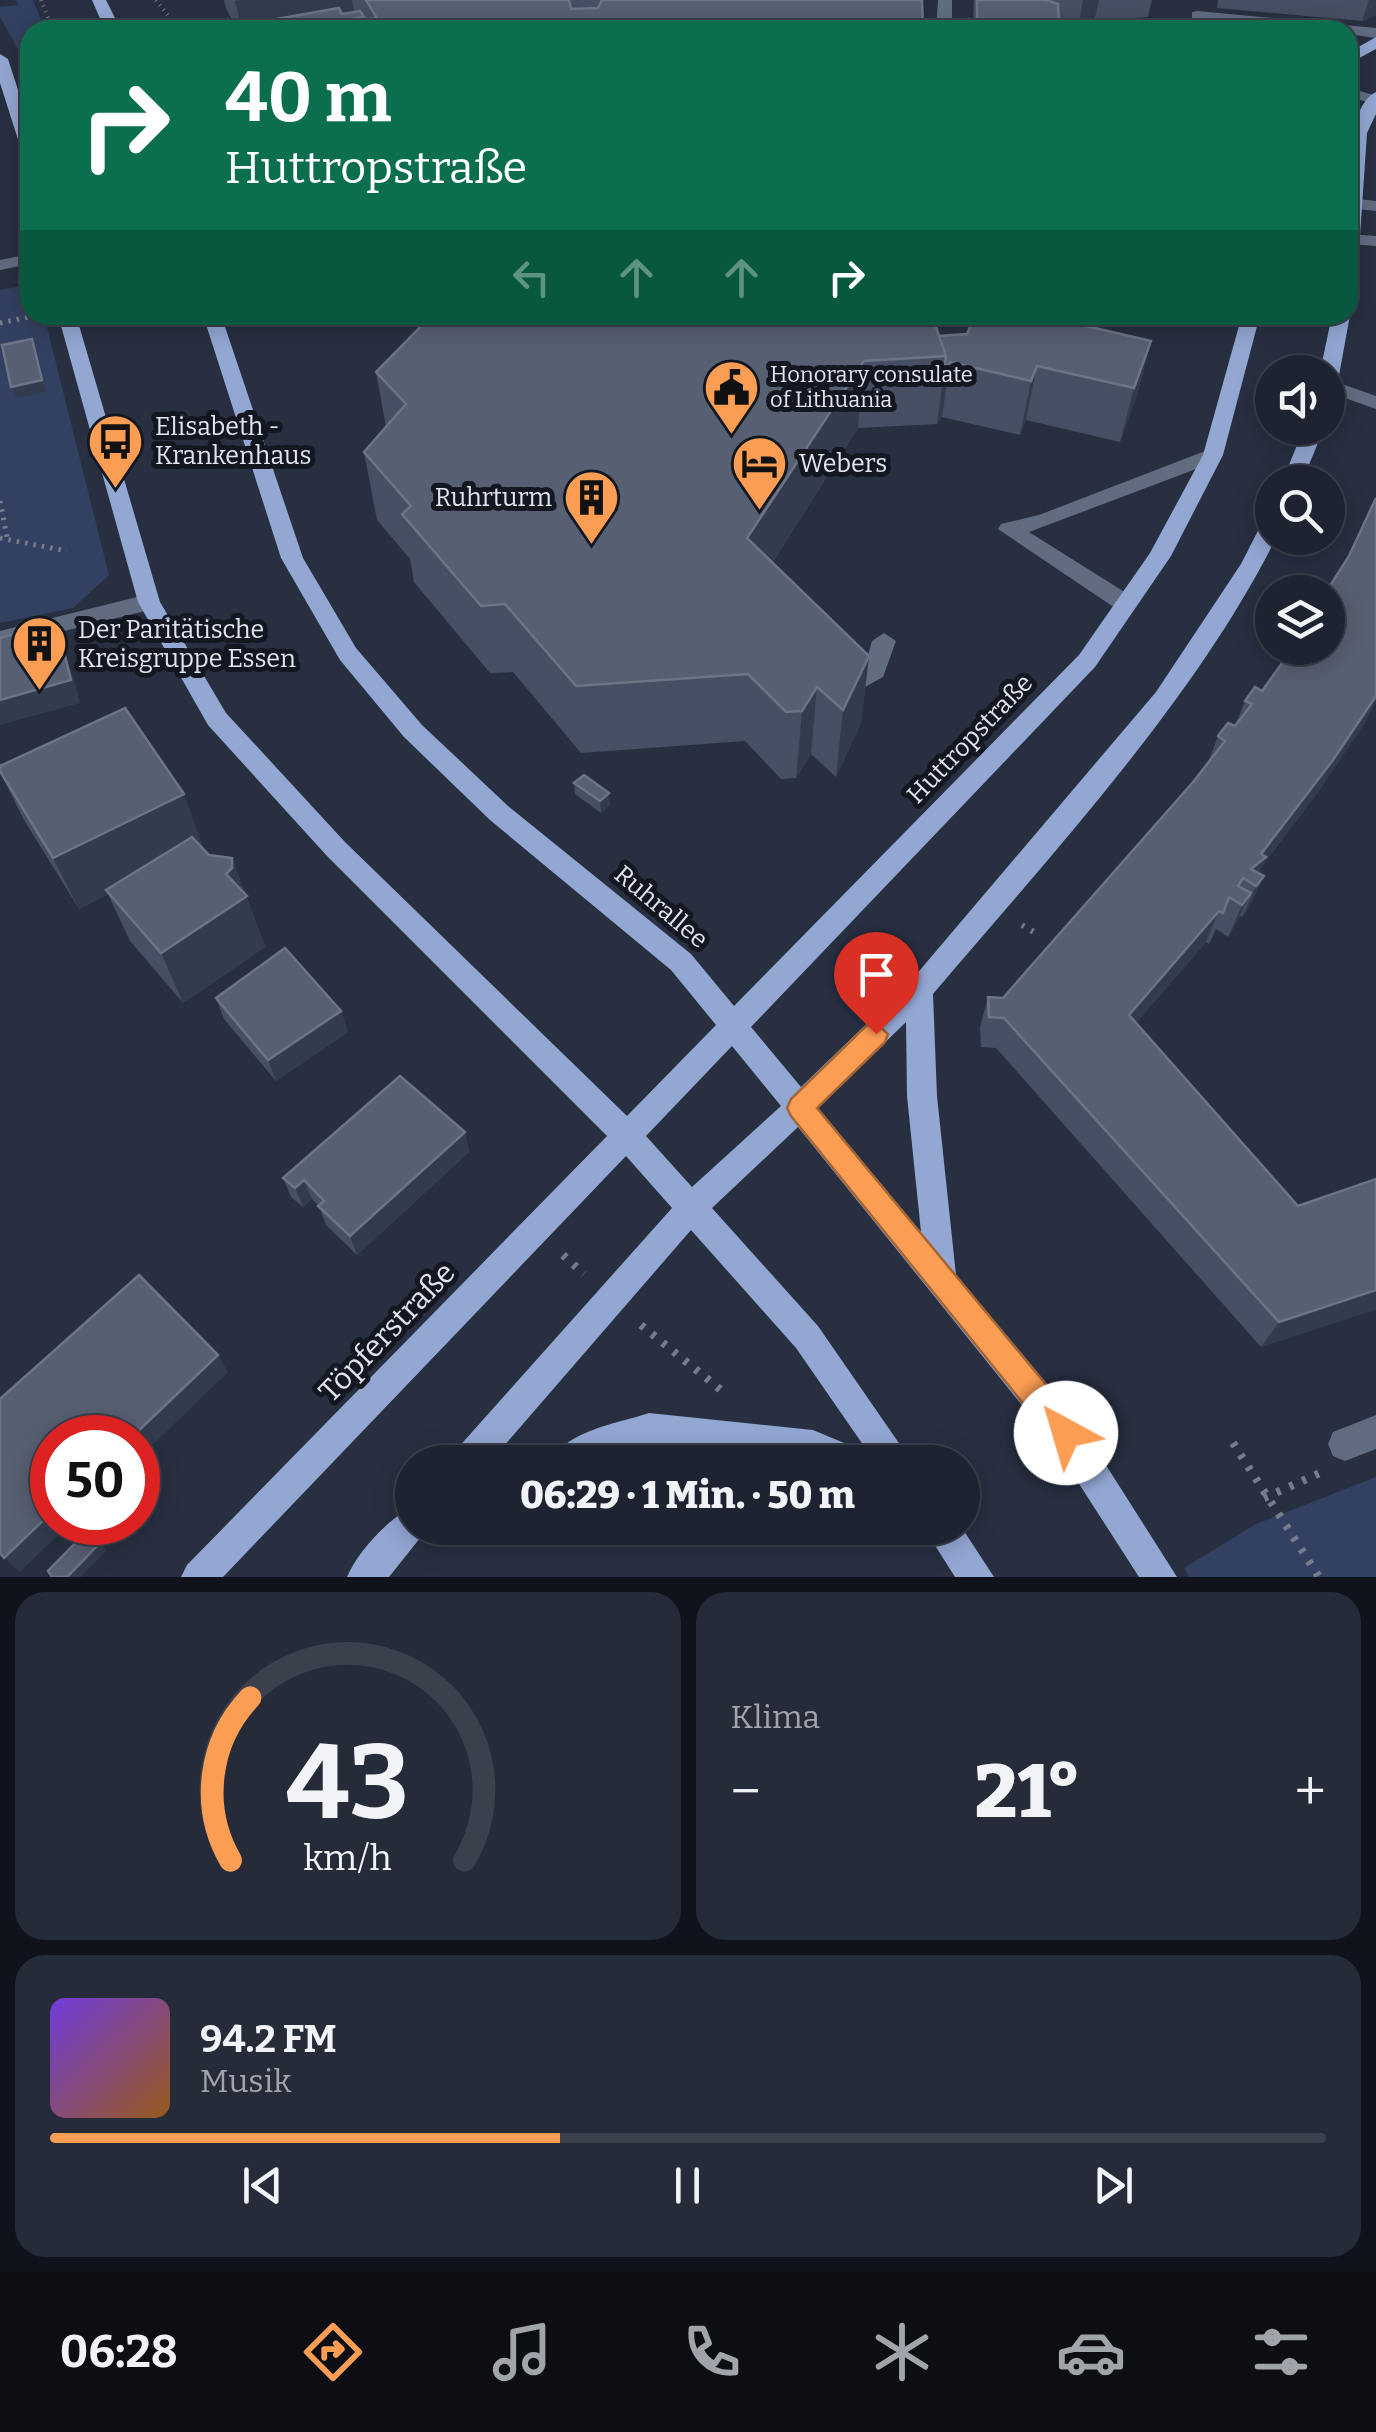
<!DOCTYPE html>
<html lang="de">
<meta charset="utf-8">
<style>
body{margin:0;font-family:Bitter,serif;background:#252b39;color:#f1f3f6;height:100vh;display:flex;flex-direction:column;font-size:38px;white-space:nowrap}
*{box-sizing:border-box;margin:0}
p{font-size:32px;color:#a0a4ab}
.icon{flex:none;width:55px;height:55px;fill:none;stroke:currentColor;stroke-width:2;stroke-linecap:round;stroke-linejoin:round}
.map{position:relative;height:1577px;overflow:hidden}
.side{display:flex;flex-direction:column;gap:15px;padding:15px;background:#10131b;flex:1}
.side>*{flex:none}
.guide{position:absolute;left:20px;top:20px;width:1338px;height:305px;border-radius:30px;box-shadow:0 5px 25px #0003,0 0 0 2px #3b404d;background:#0b6e4f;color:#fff;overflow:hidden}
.controls{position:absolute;left:1255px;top:355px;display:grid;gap:20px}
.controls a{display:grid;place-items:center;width:90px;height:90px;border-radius:50%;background:#1d2331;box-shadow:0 5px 25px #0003,0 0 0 2px #3b404d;font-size:50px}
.speed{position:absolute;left:30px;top:1415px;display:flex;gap:20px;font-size:50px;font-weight:700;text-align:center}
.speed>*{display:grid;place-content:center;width:130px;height:130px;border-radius:50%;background:#1d2331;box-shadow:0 5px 25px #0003,0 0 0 2px #3b404d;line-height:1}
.speed .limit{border:15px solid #d22;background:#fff;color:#111}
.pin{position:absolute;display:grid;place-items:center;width:85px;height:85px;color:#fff;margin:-102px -42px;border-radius:50% 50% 50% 0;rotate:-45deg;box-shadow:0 0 10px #0007}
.pin .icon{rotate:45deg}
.me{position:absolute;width:110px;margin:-55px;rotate:321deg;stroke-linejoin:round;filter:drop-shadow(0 0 8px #0008)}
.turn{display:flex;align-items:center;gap:35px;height:210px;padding:0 40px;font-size:45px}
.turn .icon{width:130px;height:130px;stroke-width:2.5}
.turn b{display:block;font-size:70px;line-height:85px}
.lanes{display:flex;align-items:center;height:95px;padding:0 40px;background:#0003;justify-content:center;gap:50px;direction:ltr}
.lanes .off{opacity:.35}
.big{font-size:75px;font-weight:800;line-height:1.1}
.side .card{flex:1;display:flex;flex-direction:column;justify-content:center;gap:15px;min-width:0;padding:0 35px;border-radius:30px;background:#252b39}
.side .dial{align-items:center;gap:0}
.dial svg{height:260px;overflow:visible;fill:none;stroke:#3b404d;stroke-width:7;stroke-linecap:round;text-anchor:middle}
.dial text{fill:#f1f3f6;stroke:none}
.song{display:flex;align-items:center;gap:30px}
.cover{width:120px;height:120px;border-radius:15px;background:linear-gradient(135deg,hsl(260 70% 55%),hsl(30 70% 35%))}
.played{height:10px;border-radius:5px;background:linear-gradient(90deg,#fc9d54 40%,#3b404d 40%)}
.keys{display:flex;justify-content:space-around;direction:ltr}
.heat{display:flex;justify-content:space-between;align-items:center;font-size:55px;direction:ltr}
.side .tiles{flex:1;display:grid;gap:15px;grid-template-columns:1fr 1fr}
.card:last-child{grid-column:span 2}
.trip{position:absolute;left:395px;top:1445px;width:585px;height:100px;border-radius:50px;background:#1d2331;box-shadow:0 5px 25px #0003,0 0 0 2px #3b404d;font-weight:800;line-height:100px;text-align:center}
.tab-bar{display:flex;height:160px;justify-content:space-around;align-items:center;background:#0c0e14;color:#a0a4ab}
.tab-bar .icon{width:70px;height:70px}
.tab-bar .active{color:#fc9d54}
.tab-bar b{font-size:45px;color:#f1f3f6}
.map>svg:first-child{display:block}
</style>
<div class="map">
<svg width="1376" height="1577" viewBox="0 0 1376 1577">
<rect width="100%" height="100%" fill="#272f41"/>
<!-- green -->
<g fill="#324062">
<path d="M 16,0 L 33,0 L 45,30 L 30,30 L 30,71 L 0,17 L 0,7 L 18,5 Z"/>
<path d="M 28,285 L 30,315 L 44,315 L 109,575 L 73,608 L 0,623 L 0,290 Z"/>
<path d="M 1376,1477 L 1376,1577 L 1189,1577 L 1184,1568 L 1256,1524 Z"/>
</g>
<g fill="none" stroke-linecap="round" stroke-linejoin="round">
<!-- path-far3 -->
<g stroke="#757c8c" stroke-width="4" stroke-dasharray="1 5" stroke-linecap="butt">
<path d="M 41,0 L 53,30"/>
<path d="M 156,0 L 179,30"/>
</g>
<!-- path-far2 -->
<g stroke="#757c8c" stroke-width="5" stroke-dasharray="2.5 6" stroke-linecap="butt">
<path d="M 0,323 L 38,315"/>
<path d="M 0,501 L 7,537"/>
<path d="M 0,538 L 67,551"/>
</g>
<!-- path-far1 -->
<path stroke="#757c8c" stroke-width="6" stroke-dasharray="2.5 8" stroke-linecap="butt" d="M 1022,925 L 1034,932"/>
<!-- path -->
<g stroke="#757c8c" stroke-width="8" stroke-dasharray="4 10" stroke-linecap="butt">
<path d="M 563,1255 L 584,1274"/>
<path d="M 641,1325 L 721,1390"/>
<path d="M 1233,1443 L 1319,1577"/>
<path d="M 1264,1498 L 1320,1473"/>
</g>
<!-- minor -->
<g fill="#626c81" fill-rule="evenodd">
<path d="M 938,0 L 952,0 L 952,30 L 936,30 Z"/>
<path d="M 1197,11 L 1376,28 L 1376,38 L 1348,34 L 1348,30 L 1300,30 L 1192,18 L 1192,12 Z"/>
<path d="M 1348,87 L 1376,96 L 1376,104 L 1348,97 Z"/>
<path d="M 1348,198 L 1376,201 L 1376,211 L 1348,208 Z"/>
<path d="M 1348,234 L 1376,236 L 1376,246 L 1348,244 Z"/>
<path d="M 30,254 L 30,264 L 0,270 L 0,260 Z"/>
<path d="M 1328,379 L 1376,396 L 1376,409 L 1328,392 Z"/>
<path d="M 1213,448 L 1220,450 L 1220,460 L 1029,532 L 1134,598 L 1137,604 L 1134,610 L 1118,610 L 998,529 L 1001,524 L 1039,515 Z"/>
<path d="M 149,594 L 160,602 L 157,608 L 0,647 L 0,631 Z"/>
<path d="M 884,633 L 896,641 L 883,677 L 845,698 L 829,698 L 825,692 L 829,686 L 865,666 L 872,641 Z"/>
<path d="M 1376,1415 L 1376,1449 L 1345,1461 L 1333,1456 L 1328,1444 L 1333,1432 Z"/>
</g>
<!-- major -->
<g fill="#93a7d3" fill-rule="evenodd">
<path d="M 92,0 L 106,0 L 121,30 L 105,30 Z"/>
<path d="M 1376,37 L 1376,49 L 1348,64 L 1348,53 Z"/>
<path d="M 0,54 L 8,59 L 30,127 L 30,157 L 22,152 L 0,83 Z"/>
<path d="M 1376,92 L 1376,114 L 1367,133 L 1357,280 L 1348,286 C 1345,248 1337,110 1376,92 Z"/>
<path d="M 1348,311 L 1350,315 L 1338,381 L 1328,387 L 1328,372 L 1320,372 L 1332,315 L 1348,315 Z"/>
<path d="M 58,315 L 76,315 L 160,602 L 226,713 L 345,842 L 627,1116 L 716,1025 L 671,970 L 490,820 L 404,737 L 340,660 L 281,558 L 203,315 L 221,315 L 303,558 L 356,648 L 422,725 L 508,806 L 691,954 L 734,1006 L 1079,655 L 1150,553 L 1203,455 L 1242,315 L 1260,315 L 1223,455 L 1171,556 L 1095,667 L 751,1027 L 801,1087 L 909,983 L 1156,692 L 1241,564 L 1264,519 L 1272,517 L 1272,538 L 1276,538 C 1196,699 1050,856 933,994 L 937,1096 L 956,1275 L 1078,1421 L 1177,1577 L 1139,1577 L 1054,1445 L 798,1127 L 712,1208 L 818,1326 L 912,1462 L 875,1462 L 796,1348 L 691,1230 L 490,1462 L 451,1462 L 456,1450 L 672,1208 L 626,1156 L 223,1577 L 181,1577 L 187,1565 L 607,1136 L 327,856 L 208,725 L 138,602 ZM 906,1022 L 907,1096 L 921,1232 L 818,1108 ZM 732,1046 L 781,1106 L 692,1187 L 646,1136 Z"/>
<path d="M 1304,428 L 1324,428 L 1302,482 L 1282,482 Z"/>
<path d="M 649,1413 L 813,1430 L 861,1450 L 866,1462 L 801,1462 L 649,1447 L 603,1462 L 552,1462 C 563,1431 620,1423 649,1413 Z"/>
<path d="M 412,1508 L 412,1528 L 428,1528 L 389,1577 L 347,1577 C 357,1553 388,1518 412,1508 Z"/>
<path d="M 924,1528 L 962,1528 L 994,1577 L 955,1577 Z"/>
</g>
</g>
<!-- wall -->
<g fill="#464f63">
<path d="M 224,0 L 922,0 L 923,30 L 191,30 L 190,26 L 236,26 L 226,9 Z"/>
<path d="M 974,0 L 1152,0 L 1148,17 L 1096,21 L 1095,19 L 1093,26 L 1085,30 L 968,30 L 969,19 L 973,20 Z"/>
<path d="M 1218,0 L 1376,0 L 1376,15 L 1362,21 L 1217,8 Z"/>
<path d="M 1063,315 L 1062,321 L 1151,341 L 1137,395 L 1120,442 L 1026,420 L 1020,435 L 942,417 L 937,424 L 858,428 L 772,563 L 869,656 L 861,723 L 836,777 L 811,754 L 796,778 L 781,779 L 745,741 L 581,753 L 513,672 L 490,673 L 414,582 L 410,559 L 377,520 L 364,452 L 386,427 L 376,372 L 939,336 L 967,334 Z"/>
<path d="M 1376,498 L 1376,700 L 1364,724 L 1318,792 L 1262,866 L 1259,873 L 1264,876 L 1249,907 L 1242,917 L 1240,916 L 1228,937 L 1216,929 L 1209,944 L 1206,942 L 1136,1023 L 1298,1206 L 1376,1179 L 1376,1309 L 1261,1347 L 996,1048 L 981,1047 L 980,1027 L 988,997 L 1003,998 L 1194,781 L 1208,763 L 1218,736 L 1235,726 L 1245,701 L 1262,691 L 1293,648 L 1349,556 Z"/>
<path d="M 0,772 L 203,846 L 201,847 L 209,855 L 232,858 L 265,947 L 183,1003 L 130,941 L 108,894 L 79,909 L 24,820 Z"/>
<path d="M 574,783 L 610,804 L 601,813 L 575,794 Z"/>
<path d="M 216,998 L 341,1011 L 348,1032 L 276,1081 L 224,1019 Z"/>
<path d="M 465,1132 L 469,1152 L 357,1255 L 326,1225 L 319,1206 L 312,1199 L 303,1207 L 291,1197 L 283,1178 Z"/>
</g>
<!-- shaded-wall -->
<g fill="#333c4f">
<path d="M 239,0 L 352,0 L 355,18 L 364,17 L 366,30 L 242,30 L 235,1 Z"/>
<path d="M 1083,0 L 1099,0 L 1093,26 L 1085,30 L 1078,30 Z"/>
<path d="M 1369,0 L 1376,0 L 1376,15 L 1362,21 Z"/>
<path d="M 32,339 L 46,392 L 16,398 L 11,387 Z"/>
<path d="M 1151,341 L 1137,395 L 1120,442 L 1134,388 Z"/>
<path d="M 864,361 L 858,428 L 744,606 L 747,538 Z"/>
<path d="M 950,362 L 942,417 L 937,424 L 944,370 Z"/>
<path d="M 1037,366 L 1026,420 L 1020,435 L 1031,381 Z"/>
<path d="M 38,628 L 48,651 L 56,684 L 46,660 Z"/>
<path d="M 65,656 L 74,679 L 80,703 L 0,725 L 0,700 Z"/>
<path d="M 869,656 L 861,723 L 836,777 L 843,710 Z"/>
<path d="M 817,687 L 811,754 L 796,778 L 802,711 Z"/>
<path d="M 1376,696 L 1376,700 L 1364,724 L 1318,792 L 1262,866 L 1254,884 L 1251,869 Z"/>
<path d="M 609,793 L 610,804 L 601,813 L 600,801 Z"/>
<path d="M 184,794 L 203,846 L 109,894 L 106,890 L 108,894 L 79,909 L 53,858 Z"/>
<path d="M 232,858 L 265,947 L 183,1003 L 161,953 L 226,874 Z"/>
<path d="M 1264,876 L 1249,907 L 1242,917 L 1256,886 Z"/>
<path d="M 1251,893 L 1236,924 L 1228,937 L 1242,905 Z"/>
<path d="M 1219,911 L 1206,942 L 1117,1045 L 1129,1015 Z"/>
<path d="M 341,1011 L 348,1032 L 276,1081 L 268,1060 Z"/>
<path d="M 465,1132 L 469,1152 L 357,1255 L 350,1236 Z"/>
<path d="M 304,1180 L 312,1199 L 303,1207 L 295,1188 Z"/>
<path d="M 1376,1290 L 1376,1309 L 1261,1347 L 1279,1322 Z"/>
<path d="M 218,1355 L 228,1372 L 138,1459 L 138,1438 L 131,1438 Z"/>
<path d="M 52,1512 L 52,1522 L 71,1522 L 20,1572 L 4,1558 Z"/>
<path d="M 88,1530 L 107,1550 L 81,1577 L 67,1577 Z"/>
</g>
<!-- building -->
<g fill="#575f72" stroke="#6c7486" stroke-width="2.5">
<path d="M 366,0 L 569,0 L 571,9 L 598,8 L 602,0 L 922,0 L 923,30 L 309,30 L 377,18 Z"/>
<path d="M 977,0 L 1046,0 L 1058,4 L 1059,23 L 1070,23 L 1070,30 L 969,30 L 969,19 L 977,20 Z"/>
<path d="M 339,8 L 342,14 L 360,11 L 364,17 L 345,20 L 347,23 L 309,30 L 192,30 L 190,26 L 228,19 L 231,27 Z"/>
<path d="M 432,315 L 932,315 L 946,356 L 864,361 L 747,538 L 869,656 L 843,710 L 817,687 L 802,711 L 786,712 L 748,674 L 576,686 L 505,604 L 481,606 L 402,514 L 411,506 L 364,452 L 406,404 L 376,372 Z"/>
<path d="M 975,315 L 1061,315 L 1060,320 L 1151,341 L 1134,388 L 1037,366 L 1031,381 L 950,362 L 944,369 L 946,356 L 939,336 L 967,334 Z"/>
<path d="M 32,339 L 42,380 L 11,387 L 2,345 Z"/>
<path d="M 1376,498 L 1376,696 L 1333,760 L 1261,854 L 1266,857 L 1251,869 L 1264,876 L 1256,886 L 1243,878 L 1238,886 L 1251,893 L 1242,905 L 1229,897 L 1223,913 L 1219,911 L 1129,1015 L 1298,1206 L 1376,1179 L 1376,1290 L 1279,1322 L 1004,1018 L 989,1017 L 988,997 L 1003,998 L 1194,781 L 1225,741 L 1218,736 L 1228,723 L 1235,726 L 1252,704 L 1245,701 L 1255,687 L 1262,691 L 1293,648 L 1328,648 L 1326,592 L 1349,556 Z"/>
<path d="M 38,628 L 46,660 L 65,656 L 71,680 L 0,700 L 0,638 Z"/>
<path d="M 125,708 L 184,794 L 53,858 L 0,771 L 0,766 Z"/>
<path d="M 584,775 L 609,793 L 600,801 L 574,783 Z"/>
<path d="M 192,837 L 209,855 L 232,858 L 232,868 L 226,874 L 247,896 L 161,953 L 106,890 Z"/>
<path d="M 285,948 L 341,1011 L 268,1060 L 216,998 Z"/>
<path d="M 400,1076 L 465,1132 L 350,1236 L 318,1206 L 324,1201 L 304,1180 L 295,1188 L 283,1178 Z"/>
<path d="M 139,1275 L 218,1355 L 131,1438 L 52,1438 L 52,1512 L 4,1558 L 0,1553 L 0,1399 Z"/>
<path d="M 88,1530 L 100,1543 L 67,1577 L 52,1577 L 48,1571 Z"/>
</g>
<!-- route -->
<path fill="#fc9d54" stroke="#a46637" stroke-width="2.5" d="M 876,1023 L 888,1034 L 885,1042 L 817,1108 L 1077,1422 L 1081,1433 L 1077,1444 L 1066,1448 L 1056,1444 L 791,1116 L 787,1108 L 791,1099 L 866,1026 Z"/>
<!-- icons -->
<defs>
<symbol id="civic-pin" viewBox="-11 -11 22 30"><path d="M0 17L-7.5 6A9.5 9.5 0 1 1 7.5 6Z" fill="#fc9d54" stroke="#131720"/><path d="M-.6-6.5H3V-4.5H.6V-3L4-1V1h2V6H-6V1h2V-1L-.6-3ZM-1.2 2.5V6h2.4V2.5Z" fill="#111"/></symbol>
<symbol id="bus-pin" viewBox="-11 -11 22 30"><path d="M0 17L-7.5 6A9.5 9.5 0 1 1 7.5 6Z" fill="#fc9d54" stroke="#131720"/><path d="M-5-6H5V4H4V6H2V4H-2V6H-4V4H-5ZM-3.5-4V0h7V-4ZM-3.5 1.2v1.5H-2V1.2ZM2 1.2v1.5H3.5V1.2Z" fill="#111"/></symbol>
<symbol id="hotel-pin" viewBox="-11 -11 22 30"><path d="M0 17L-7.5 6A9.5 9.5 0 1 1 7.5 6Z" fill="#fc9d54" stroke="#131720"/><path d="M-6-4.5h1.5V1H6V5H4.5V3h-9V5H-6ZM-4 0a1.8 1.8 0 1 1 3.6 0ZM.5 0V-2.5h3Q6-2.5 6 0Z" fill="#111"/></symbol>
<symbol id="building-pin" viewBox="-11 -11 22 30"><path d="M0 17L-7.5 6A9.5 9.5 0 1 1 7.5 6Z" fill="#fc9d54" stroke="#131720"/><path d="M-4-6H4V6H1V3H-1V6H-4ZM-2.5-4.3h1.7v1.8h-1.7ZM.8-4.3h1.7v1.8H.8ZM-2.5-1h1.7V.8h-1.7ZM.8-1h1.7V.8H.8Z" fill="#111"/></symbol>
</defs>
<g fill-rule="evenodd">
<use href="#civic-pin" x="700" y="356" width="63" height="86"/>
<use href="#bus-pin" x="84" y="410" width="63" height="86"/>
<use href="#hotel-pin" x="728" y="432" width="63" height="86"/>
<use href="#building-pin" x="560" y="466" width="63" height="86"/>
<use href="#building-pin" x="8" y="612" width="63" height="86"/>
</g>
<g text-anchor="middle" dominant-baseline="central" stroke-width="10" stroke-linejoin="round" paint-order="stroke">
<!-- far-poi labels -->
<g font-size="22" fill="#dfe5f1" stroke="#131720" text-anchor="start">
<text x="770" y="374">Honorary consulate<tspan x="770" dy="25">of Lithuania</tspan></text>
</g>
<!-- poi labels -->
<g font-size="25" fill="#dfe5f1" stroke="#131720" text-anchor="start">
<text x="155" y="427">Elisabeth -<tspan x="155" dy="29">Krankenhaus</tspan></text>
<text x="799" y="464">Webers</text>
<text x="552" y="498" text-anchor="end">Ruhrturm</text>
<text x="78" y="630">Der Paritätische<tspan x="78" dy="29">Kreisgruppe Essen</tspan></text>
</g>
<!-- street labels -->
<g font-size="25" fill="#dfe5f1" stroke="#131720">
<text transform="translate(970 739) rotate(-46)">Huttropstraße</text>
<text transform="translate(661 907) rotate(40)">Ruhrallee</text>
</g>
<!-- near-street labels -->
<g font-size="30" fill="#dfe5f1" stroke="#131720">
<text transform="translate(387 1332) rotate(-46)">Töpferstraße</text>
</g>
</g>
</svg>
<div class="controls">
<a><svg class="icon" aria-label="sound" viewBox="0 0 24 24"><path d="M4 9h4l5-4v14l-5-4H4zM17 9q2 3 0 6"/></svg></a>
<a><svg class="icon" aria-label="search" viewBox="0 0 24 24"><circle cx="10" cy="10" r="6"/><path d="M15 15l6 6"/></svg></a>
<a><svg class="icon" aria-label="layers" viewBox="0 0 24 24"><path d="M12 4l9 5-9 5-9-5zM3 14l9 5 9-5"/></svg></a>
</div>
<div class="speed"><div class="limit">50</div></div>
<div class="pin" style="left:876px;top:1034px;background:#d93025"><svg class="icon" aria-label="arrive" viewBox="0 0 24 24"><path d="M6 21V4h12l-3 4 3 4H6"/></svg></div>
<svg class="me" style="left:1066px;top:1433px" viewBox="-20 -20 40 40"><circle r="19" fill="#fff"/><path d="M0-13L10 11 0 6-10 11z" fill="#fc9d54"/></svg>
<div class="trip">06:29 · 1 Min. · 50 m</div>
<div class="guide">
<div class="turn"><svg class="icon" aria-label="right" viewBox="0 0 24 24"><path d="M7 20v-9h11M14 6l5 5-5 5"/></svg><div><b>40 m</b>Huttropstraße</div></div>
<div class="lanes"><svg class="icon off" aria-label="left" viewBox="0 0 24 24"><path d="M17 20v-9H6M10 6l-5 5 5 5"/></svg><svg class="icon off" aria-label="ahead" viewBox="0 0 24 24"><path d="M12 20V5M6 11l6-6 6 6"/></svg><svg class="icon off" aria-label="ahead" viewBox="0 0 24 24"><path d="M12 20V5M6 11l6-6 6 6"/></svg><svg class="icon" aria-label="right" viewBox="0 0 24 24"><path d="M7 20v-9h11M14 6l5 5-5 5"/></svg></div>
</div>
</div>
<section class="side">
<div class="tiles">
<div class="card dial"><svg viewBox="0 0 100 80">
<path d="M14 69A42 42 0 1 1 86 69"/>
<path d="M14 69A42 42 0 0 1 20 19" stroke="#fc9d54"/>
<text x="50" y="56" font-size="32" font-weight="700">43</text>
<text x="50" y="72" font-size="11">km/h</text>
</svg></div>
<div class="card"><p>Klima</p>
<div class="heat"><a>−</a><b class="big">21°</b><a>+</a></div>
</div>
<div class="card">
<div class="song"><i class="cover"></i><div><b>94.2 FM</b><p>Musik</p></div></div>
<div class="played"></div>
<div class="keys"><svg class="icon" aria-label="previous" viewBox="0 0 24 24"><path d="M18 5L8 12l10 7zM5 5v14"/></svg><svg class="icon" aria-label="pause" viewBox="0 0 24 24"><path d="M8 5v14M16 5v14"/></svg><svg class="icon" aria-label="next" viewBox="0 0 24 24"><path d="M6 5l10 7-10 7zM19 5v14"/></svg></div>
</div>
</div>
</section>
<nav class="tab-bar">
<b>06:28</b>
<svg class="icon active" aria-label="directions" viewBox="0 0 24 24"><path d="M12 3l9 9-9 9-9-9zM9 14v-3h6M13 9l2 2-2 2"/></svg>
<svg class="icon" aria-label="music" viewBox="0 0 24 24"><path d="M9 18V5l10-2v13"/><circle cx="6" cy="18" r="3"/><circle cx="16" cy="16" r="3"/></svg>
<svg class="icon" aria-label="phone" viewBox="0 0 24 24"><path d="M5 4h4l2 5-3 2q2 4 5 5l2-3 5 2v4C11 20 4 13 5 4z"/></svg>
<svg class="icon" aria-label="climate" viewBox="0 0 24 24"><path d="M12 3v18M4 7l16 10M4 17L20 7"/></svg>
<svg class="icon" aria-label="car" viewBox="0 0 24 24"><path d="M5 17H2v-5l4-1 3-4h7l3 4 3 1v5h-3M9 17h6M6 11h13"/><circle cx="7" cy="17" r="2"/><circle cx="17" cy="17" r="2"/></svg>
<svg class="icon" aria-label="filters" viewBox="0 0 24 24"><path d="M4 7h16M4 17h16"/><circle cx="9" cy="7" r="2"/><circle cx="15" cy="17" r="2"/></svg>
</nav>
